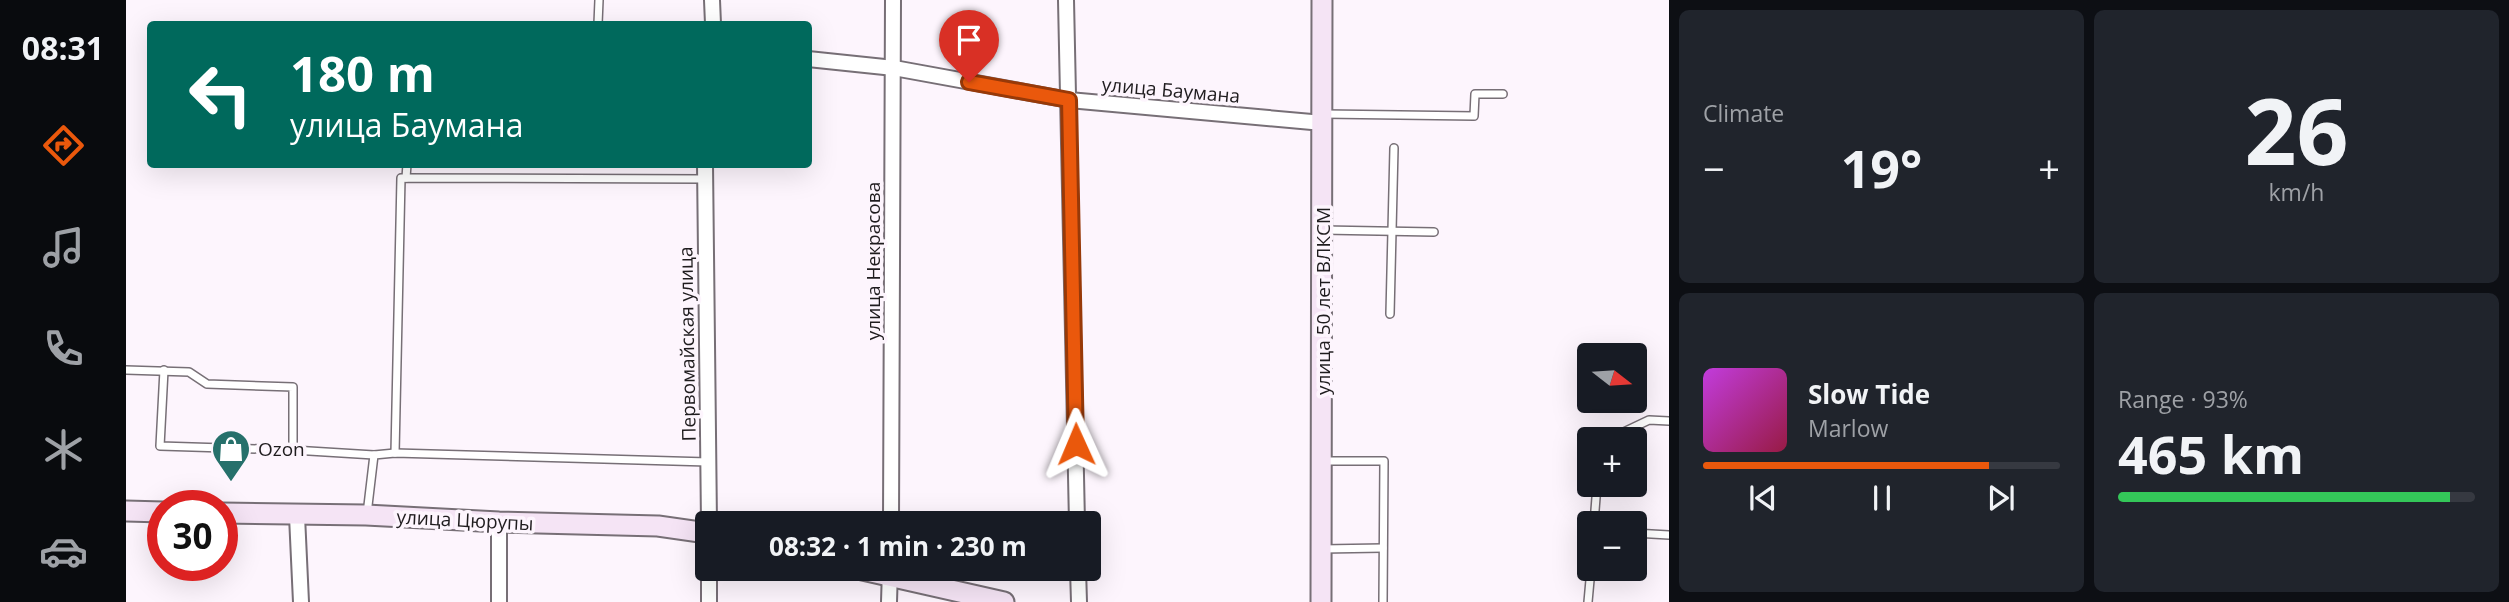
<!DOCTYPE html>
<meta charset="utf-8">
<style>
body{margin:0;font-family:"Open Sans",sans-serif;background:#20242c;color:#f1f3f6;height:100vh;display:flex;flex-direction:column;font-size:26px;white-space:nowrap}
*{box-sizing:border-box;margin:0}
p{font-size:23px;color:#9ea1a6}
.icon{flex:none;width:38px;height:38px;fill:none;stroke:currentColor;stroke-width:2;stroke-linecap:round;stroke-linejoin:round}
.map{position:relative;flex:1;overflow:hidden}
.side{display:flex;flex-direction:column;gap:10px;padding:10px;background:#0d0f14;width:840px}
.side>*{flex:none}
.banner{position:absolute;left:21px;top:21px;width:665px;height:147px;border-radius:7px;box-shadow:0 7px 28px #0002;background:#00695c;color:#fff;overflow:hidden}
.needle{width:46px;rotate:107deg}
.tools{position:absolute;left:1451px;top:343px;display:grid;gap:14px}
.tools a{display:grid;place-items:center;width:70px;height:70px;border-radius:7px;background:#171b24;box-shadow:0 7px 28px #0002;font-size:35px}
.speed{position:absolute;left:21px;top:490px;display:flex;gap:14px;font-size:35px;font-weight:700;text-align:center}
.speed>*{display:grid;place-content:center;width:91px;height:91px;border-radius:50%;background:#171b24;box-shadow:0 7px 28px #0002;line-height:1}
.speed .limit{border:10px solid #d22;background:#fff;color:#111}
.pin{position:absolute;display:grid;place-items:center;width:60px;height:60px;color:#fff;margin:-72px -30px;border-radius:50% 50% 50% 0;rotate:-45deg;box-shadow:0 0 7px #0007}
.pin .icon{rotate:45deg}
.me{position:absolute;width:77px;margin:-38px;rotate:359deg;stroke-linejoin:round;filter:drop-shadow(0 0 5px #0008)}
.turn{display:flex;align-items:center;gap:24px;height:147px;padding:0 28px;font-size:32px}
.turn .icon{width:91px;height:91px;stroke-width:2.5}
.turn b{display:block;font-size:49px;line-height:60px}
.big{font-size:52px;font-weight:700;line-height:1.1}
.side .card{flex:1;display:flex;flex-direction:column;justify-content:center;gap:10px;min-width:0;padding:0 24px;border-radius:10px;background:#20242c}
.side .dial{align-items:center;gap:0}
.dial b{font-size:91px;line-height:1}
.song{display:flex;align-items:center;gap:21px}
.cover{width:84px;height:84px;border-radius:10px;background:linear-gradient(135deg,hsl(290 70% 55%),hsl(340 70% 35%))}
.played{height:7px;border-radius:4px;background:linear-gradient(90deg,#ea580c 80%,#363941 80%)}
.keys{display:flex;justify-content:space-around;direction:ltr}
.heat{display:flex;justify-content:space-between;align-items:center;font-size:38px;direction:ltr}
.charge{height:10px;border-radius:5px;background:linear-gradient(90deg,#34c759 93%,#363941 0)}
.side .tiles{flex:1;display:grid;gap:10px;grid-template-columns:repeat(2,1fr)}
.trip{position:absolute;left:569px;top:511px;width:406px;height:70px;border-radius:7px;background:#171b24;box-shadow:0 7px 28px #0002;font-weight:700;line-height:70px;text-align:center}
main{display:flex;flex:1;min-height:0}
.tabs{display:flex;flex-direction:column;width:126px;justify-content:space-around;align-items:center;background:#090b0e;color:#9ea1a6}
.tabs .icon{width:49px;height:49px}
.tabs .current{color:#ea580c}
.tabs b{font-size:32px;color:#f1f3f6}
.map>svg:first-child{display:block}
</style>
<main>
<nav class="tabs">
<b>08:31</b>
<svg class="icon current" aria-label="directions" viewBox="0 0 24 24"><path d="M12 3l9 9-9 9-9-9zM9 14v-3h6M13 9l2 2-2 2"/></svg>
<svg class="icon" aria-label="music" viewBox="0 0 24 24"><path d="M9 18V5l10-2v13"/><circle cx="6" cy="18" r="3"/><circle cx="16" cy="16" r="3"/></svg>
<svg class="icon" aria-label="phone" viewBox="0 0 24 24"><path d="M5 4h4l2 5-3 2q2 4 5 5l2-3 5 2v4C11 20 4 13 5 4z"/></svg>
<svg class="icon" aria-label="climate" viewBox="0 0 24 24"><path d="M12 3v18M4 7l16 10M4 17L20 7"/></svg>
<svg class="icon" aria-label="car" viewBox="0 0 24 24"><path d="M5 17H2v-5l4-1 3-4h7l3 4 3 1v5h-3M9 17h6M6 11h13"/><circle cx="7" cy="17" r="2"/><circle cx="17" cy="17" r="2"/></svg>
</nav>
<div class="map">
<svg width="1543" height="602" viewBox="0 0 1543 602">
<rect width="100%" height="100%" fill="#fdf5fd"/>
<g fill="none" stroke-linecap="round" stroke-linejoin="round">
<defs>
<g id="lane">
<path d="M 472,24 L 473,0"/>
<path d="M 1198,114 L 1348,116 L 1349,94 L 1377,94"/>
<path d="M 280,178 L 281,164"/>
<path d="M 1197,230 L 1308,232"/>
<path d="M 1264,314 L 1268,148"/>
<path d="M 0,370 L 63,372 L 81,384 L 167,387 L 167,450"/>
<path d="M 38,370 L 34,446 L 167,450 L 248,455"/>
<path d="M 1483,439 L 1523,420 L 1543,421"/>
<path d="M 269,453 L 275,178 L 578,179"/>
<path d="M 1197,461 L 1258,461 L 1257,602"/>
<path d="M 241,514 L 248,455 L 269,453 L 582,462"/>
<path d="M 1468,523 L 1471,485"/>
<path d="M 1508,533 L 1543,535"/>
<path d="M 1196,549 L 1257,548"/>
<path d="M 1462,602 L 1465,569"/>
</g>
<g id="street">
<path d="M 586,0 L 587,24"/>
<path d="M 940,0 L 951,523"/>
<path d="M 682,59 L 768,68 L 943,100 L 1197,123"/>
<path d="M 579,164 L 583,523"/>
<path d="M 171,516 L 175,602"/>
<path d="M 373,522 L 373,602"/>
<path d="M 765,523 L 767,0"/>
<path d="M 952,569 L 953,602"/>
<path d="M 583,602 L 583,569"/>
<path d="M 763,602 L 764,569"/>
</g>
<g id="secondary">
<path d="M 0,511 L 37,512"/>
<path d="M 96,513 L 240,515 L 373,522 L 532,526 L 581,533"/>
<path d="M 732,569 L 878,602"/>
<path d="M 1195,602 L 1196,0"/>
</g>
</defs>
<!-- lane casing -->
<use href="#lane" stroke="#776f76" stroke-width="10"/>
<!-- street casing -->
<use href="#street" stroke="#776f76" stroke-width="18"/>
<!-- secondary casing -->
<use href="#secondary" stroke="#776f76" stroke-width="23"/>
<!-- lane -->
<use href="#lane" stroke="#fff" stroke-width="7"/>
<!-- street -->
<use href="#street" stroke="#fff" stroke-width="14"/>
<!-- secondary -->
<use href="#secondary" stroke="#f5e4f5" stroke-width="19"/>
</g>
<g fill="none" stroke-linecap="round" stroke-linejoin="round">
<defs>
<path id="route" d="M 843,82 L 943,100 L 950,444"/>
</defs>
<!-- route casing -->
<use href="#route" stroke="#983908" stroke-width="18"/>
<!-- route -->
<use href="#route" stroke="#ea580c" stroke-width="12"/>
</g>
<!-- icons -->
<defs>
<symbol id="shop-pin" viewBox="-11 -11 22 30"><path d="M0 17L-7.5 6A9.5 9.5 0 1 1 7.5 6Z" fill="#26706b" stroke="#fdf5fd"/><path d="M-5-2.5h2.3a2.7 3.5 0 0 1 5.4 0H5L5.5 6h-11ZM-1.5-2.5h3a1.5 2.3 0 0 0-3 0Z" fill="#fff"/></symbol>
</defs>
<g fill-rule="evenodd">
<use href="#shop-pin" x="83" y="427" width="44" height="60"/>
</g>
<g text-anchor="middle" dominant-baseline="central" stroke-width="7" stroke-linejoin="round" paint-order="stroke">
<!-- street labels -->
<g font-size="19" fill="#1f1c1e" stroke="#fdf5fd">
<text transform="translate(1045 90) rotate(5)">улица Баумана</text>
<text transform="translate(747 261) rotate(-90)">улица Некрасова</text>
<text transform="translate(1197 301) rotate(-90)">улица 50 лет ВЛКСМ</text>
<text transform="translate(561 344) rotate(-91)">Первомайская улица</text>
<text transform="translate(339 520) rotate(3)">улица Цюрупы</text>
</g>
<!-- poi labels -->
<g font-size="19" fill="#1f1c1e" stroke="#fdf5fd" text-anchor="start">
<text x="132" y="449">Ozon</text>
</g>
</g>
</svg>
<div class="tools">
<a><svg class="needle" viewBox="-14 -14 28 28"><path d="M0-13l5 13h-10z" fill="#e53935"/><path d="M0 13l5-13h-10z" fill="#9ea1a6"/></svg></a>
<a>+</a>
<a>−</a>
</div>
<div class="speed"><div class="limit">30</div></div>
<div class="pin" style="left:843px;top:82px;background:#d93025"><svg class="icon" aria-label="arrive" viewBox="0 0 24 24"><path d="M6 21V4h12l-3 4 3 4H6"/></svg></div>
<svg class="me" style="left:950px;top:444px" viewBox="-20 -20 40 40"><path d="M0-17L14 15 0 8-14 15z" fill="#ea580c" stroke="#fff" stroke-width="4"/></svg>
<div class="trip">08:32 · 1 min · 230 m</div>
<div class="banner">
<div class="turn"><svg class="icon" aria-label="left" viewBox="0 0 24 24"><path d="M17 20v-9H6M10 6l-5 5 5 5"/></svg><div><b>180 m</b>улица Баумана</div></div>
</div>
</div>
<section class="side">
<div class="tiles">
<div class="card"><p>Climate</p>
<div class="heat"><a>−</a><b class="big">19°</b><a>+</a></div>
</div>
<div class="card dial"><b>26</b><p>km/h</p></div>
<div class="card">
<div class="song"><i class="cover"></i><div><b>Slow Tide</b><p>Marlow</p></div></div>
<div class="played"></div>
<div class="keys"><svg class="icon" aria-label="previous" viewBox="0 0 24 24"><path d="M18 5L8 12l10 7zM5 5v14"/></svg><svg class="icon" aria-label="pause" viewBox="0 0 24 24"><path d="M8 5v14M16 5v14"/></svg><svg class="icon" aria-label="next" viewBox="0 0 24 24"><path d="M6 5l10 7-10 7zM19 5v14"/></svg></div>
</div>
<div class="card"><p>Range · 93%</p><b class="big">465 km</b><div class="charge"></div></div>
</div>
</section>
</main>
